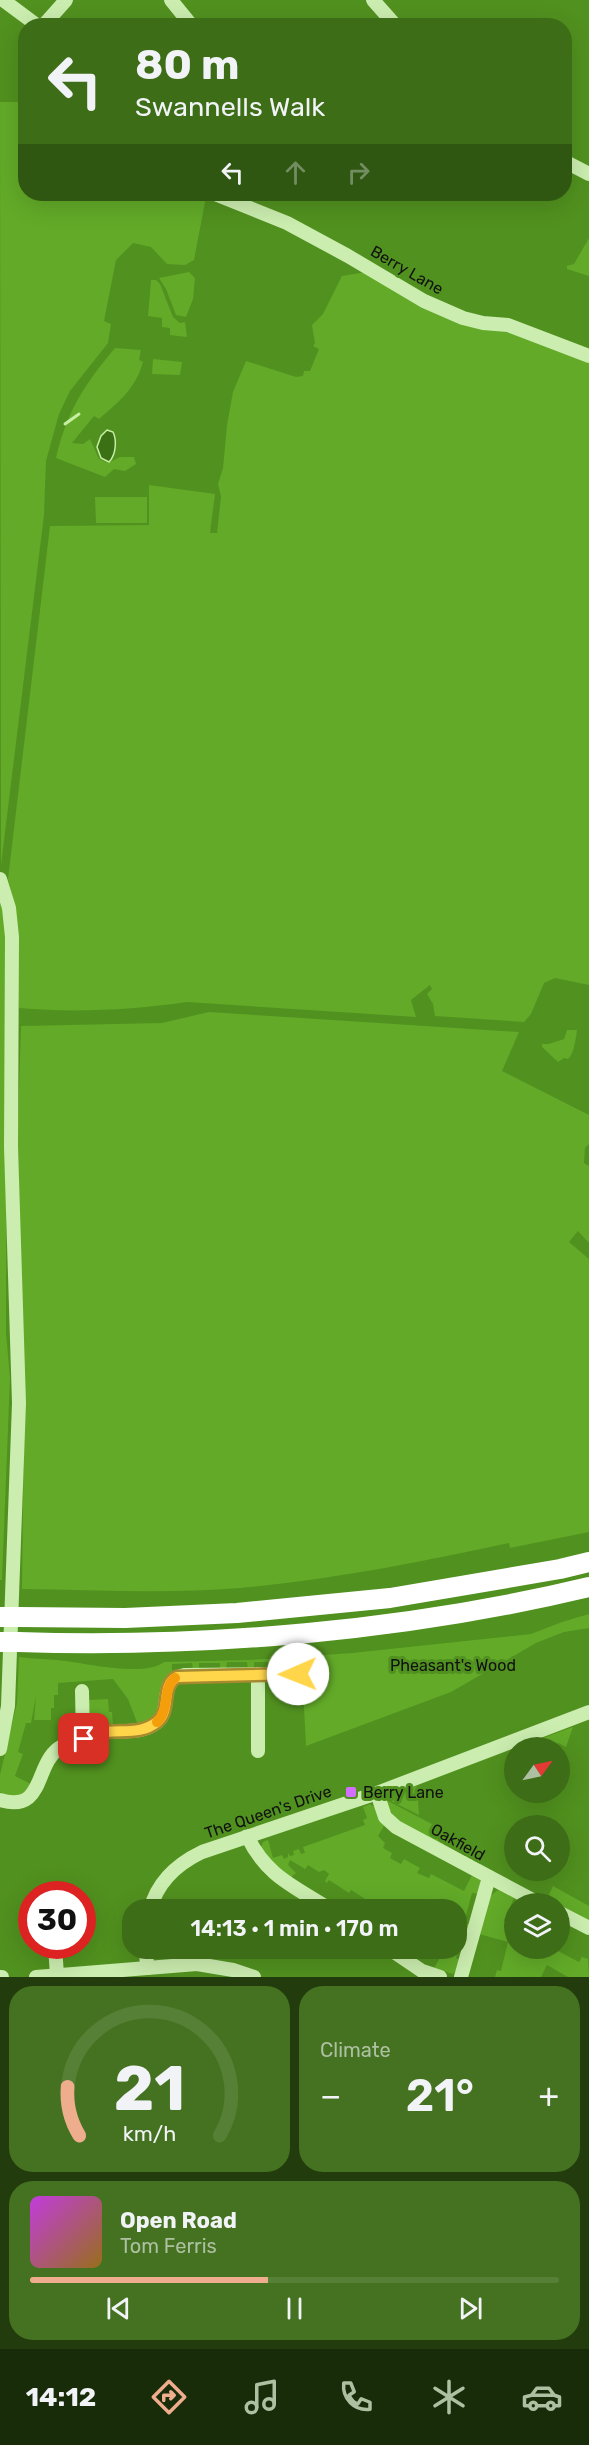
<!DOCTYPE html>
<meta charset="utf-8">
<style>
body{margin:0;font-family:Rubik,sans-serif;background:#447220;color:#f1f3f6;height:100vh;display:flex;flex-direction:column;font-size:22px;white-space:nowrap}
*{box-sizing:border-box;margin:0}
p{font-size:20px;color:#adc0a1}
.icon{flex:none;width:33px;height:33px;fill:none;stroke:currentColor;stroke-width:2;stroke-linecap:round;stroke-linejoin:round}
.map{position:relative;height:1977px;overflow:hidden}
.side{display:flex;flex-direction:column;gap:9px;padding:9px;background:#223c0d;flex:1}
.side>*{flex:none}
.hud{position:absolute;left:18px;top:18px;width:554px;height:183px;border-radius:24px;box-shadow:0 6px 24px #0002;background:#3d6d17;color:#f1f3f6;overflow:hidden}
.needle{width:39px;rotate:57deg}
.buttons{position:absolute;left:504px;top:1737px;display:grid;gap:12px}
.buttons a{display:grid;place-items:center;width:66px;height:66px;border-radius:50%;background:#3d6d17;box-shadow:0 6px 24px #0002;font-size:30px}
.speed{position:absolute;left:18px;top:1881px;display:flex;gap:12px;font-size:30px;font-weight:700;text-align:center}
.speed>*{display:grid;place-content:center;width:78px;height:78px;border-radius:50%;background:#3d6d17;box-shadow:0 6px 24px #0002;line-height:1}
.speed .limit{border:9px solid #d22;background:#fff;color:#111}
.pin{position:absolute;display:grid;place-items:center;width:51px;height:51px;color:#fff;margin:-26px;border-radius:12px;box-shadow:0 3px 9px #0006}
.me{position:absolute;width:66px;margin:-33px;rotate:269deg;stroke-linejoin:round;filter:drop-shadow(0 0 4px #0008)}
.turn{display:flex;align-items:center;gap:21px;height:126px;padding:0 18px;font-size:27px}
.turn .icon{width:78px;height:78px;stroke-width:2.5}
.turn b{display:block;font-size:42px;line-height:51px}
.lanes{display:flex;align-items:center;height:57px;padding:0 18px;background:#0003;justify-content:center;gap:30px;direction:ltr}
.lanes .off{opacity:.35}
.big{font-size:45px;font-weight:600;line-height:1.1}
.side .tile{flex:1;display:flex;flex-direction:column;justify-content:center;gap:9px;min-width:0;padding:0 21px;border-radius:24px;background:#447220}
.side .dial{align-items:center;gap:0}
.dial svg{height:156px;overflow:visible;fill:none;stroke:#568036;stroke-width:7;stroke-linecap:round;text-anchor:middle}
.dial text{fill:#f1f3f6;stroke:none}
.song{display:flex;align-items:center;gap:18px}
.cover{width:72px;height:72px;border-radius:9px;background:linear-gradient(135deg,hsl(290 70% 55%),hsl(40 70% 35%))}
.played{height:6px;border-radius:3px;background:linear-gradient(90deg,#eead8d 45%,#568036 45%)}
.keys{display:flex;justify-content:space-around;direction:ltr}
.heat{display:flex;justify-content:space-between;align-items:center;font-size:33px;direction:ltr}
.side .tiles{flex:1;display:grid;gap:9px;grid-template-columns:1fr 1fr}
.tile:last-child{grid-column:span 2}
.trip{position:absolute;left:122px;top:1899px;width:345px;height:60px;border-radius:24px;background:#3d6d17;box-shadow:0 6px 24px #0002;font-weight:600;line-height:60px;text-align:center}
.menu{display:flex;height:96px;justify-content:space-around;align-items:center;background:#182c09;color:#adc0a1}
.menu .icon{width:42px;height:42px}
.menu .on{color:#eead8d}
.menu b{font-size:27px;color:#f1f3f6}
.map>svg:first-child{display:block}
</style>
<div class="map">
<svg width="589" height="1977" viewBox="0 0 589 1977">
<rect width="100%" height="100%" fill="#51911f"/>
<!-- green -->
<g fill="#62aa28">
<path d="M 0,102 L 25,102 L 26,194 L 195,194 L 206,197 L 194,260 L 185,265 L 167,264 L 151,247 L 133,243 L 116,260 L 104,321 L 111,324 L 108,343 L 70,391 L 59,414 L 46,461 L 44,515 L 1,865 Z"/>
<path d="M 589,238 L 589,276 L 567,269 L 567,266 L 574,264 Z"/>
<path d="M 189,272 L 195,278 L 193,299 L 186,317 L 176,315 L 166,289 L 159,278 Z"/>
<path d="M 366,272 L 504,329 L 589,360 L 589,985 L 555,978 L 544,983 L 531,1014 L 524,1022 L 435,1016 L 433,1004 L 427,994 L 432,989 L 430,985 L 411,1000 L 416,1017 L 187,1002 C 132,1010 74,1013 19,1008 L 14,903 L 8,879 L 50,526 L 149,525 L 149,485 L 215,494 L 210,533 L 217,533 L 221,497 L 218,484 L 223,468 L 227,425 L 233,392 L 246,361 L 296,377 L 303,376 L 304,371 L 310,371 L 319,349 L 313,346 L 315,343 L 312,325 L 323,314 L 342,276 Z"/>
<path d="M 151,280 L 156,280 L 160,284 L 173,317 L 180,323 L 185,322 L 187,337 L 170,335 L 170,328 L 162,327 L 162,318 L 148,316 Z"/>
<path d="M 115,348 L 141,350 L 139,360 L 143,362 C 136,388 119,402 99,419 L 94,416 L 72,443 L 83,444 L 90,439 L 99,459 L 108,463 L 120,457 L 134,457 L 136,464 L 125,471 L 114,469 L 105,477 L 56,458 C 67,411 84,385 115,348 Z"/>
<path d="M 153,359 L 182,362 L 180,375 L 152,374 Z"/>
<path d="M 95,497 L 147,497 L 147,523 L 96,523 Z"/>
<path d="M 0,893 L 5,911 L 7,1008 L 6,1333 L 10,1378 L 2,1580 L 0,1580 Z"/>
<path d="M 209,1012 L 519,1032 L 502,1071 L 589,1115 L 589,1144 L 585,1148 L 584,1163 L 589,1166 L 589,1243 L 578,1231 L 569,1242 L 589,1259 L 589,1532 L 510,1548 L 509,1543 C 420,1562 331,1580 240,1588 C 168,1594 94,1590 22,1589 L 24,1422 L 17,1149 L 21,1026 L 162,1023 Z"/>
<path d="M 567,1030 L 577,1030 C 576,1038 574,1054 568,1059 L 564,1058 L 558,1062 L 542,1047 L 542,1044 L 549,1044 L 564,1039 Z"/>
<path d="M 589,1614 L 589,1628 L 564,1632 L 536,1643 L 451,1692 L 306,1746 L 302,1669 L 299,1669 L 298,1662 L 279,1662 L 278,1669 L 271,1669 L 271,1662 L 254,1662 L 254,1669 L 248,1669 L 247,1662 L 227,1662 L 226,1669 L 220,1670 L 220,1663 L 199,1663 L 199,1670 L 193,1670 L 192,1663 L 172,1664 L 172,1672 L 163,1684 L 157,1712 L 153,1718 L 138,1725 L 128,1699 L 113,1679 L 58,1683 L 58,1695 L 54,1695 L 54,1708 L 51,1708 L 51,1720 L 34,1720 L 36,1696 L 31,1723 L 26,1723 L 18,1752 L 23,1754 L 15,1776 L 31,1784 C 24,1796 12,1799 0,1792 L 0,1775 L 17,1703 L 19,1657 C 34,1659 50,1659 66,1661 C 88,1664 145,1677 164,1662 L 250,1660 L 352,1653 L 531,1634 L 562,1622 Z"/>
<path d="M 108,1699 L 109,1712 L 112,1712 L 113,1725 L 95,1725 L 95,1713 L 89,1713 L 89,1700 Z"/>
<path d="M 573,1727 L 566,1747 L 558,1743 L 555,1747 L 518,1747 Z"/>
<path d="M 417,1786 L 419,1815 L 389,1800 L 390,1796 Z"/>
<path d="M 386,1800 L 451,1834 L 443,1845 C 420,1834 393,1828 386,1800 Z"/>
<path d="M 370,1804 L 375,1807 L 384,1826 L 378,1836 L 385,1843 L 383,1848 L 392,1853 L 390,1858 L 401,1864 L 404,1859 L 420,1868 L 417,1873 L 429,1878 L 431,1874 L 464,1891 L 472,1875 L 480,1880 L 480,1894 L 472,1893 L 464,1923 L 470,1925 L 468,1930 L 463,1929 L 456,1958 L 463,1961 L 453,1974 L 434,1968 L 444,1951 L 441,1949 L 456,1948 L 456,1910 L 381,1909 L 351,1890 L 349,1893 L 329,1880 L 327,1883 L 325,1881 L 329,1874 L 324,1870 L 319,1872 L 308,1865 L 305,1869 L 290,1860 L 288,1865 L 296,1873 L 291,1877 L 273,1865 L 261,1847 L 263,1842 L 268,1840 L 273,1858 L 282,1855 L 284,1859 L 288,1857 L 288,1853 L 290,1856 L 294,1855 L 293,1851 L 299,1849 L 301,1854 L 305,1853 L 303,1847 L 365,1825 L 363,1820 L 367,1818 L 363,1807 Z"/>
<path d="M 553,1886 L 589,1906 L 589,1923 L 560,1908 L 560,1904 L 546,1901 Z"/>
<path d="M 498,1890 L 514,1898 L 504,1921 L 514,1927 L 514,1948 L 554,1949 L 579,1962 L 582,1957 L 588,1959 L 589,1977 L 568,1977 L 547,1965 L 541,1977 L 495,1977 L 497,1970 L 501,1971 L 508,1942 L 479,1934 L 489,1897 Z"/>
</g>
<!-- water -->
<path fill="#3c7015" stroke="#c6efa3" stroke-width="1.5" d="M 107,430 L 113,432 C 117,440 116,455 109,462 L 101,458 L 97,447 L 101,436 Z"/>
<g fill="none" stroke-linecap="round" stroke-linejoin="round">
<!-- stream -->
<path stroke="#c6efa3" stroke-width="3" d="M 65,424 L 79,414"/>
<!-- minor -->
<g stroke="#cbedaf" stroke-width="14">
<path d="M 3,0 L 38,26"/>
<path d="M 171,0 L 192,26"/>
<path d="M 373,0 L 396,26"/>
<path d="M 43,26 L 66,0"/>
<path d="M 564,161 L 589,174"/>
<path d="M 215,194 L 287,223 L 348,256 L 424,301 L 463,318 L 483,323 L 508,325 L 589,356"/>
<path d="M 0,879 L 9,908 L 12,937 L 11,1147 L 19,1403 L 8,1706 L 0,1749"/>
<path d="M 82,1691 L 83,1739"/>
<path d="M 258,1751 L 258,1674"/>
<path d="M 377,1793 L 385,1817 L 396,1827 L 540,1904"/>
<path d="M 0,1800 C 45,1813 34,1766 59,1748 C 68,1742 96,1733 107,1732 C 124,1730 142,1734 156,1723 C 174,1709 156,1681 184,1675 L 298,1674"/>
<path d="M 247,1836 C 267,1877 294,1886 331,1910"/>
<path d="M 150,1910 C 157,1882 177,1864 202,1852 L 377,1793 L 589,1712"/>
<path d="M 560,1913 L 589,1928"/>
<path d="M 55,1946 L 57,1975"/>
<path d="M 146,1948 L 147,1968"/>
<path d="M 388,1948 L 422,1971 L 440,1977"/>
<path d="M 0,1977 L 2,1977"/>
<path d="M 36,1977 L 197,1964 L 233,1970 L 254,1977"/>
<path d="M 461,1977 L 489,1877"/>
</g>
<!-- highway -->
<g stroke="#fff" stroke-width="20">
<path d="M 19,1617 L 125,1618 L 237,1613 L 390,1598 L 560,1569 L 589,1562"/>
<path d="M 18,1642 C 206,1648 406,1631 589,1587"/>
</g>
<!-- highway-bridge -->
<g stroke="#fff" stroke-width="20">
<path d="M 0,1617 L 19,1617"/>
<path d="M 0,1642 L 18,1642"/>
</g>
</g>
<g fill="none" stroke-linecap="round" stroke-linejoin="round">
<defs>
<path id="route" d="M 84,1739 C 91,1736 99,1733 106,1732 C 124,1730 142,1734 157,1722 C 172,1710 160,1686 177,1677 L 298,1674"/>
</defs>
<!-- route casing -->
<use href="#route" stroke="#a68a30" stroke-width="15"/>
<!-- route -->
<use href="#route" stroke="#ffd54a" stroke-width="10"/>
<!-- slow -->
<path stroke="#f59e0b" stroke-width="10" d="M 157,1722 C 170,1710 162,1689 175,1678"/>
</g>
<!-- markers -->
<rect fill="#d36ffc" stroke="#51911f" stroke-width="2" x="345" y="1786" width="12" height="12" rx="3"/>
<g text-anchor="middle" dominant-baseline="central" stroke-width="6" stroke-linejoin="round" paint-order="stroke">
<!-- street labels -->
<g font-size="16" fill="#111" stroke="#51911f">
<text transform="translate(407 270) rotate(30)">Berry Lane</text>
<text transform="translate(268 1812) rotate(-19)">The Queen's Drive</text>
<text transform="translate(458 1842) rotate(29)">Oakfield</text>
</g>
<!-- park labels -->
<g font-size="16" fill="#111" stroke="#51911f">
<text x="453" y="1665">Pheasant's Wood</text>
</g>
<!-- poi labels -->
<g font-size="16" fill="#111" stroke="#51911f" text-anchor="start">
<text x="363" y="1792">Berry Lane</text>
</g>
</g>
</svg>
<div class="buttons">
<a><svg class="needle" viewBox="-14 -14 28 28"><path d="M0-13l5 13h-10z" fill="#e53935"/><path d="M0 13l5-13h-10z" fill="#adc0a1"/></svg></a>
<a><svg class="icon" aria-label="search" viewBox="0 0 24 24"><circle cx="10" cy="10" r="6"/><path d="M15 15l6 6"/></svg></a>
<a><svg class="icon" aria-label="layers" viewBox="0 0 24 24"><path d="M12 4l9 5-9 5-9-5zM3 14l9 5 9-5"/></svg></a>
</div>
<div class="speed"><div class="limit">30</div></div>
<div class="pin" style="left:84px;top:1739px;background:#d93025"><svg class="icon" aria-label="arrive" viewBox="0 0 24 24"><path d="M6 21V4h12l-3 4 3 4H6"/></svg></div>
<svg class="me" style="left:298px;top:1674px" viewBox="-20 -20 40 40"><circle r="19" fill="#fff"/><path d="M0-13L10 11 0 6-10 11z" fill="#ffd54a"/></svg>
<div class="trip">14:13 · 1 min · 170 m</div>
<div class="hud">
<div class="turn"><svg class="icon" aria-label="left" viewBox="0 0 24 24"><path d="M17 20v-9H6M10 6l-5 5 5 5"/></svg><div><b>80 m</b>Swannells Walk</div></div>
<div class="lanes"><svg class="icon" aria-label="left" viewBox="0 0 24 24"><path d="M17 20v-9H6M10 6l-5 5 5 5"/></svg><svg class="icon off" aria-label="ahead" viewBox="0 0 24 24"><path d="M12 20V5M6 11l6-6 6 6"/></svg><svg class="icon off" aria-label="right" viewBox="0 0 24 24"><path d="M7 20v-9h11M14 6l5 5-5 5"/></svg></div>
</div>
</div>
<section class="side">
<div class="tiles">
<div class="tile dial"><svg viewBox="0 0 100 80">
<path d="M14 69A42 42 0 1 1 86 69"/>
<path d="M14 69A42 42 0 0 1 8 44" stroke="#eead8d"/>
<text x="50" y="56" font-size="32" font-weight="700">21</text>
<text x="50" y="72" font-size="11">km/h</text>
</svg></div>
<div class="tile"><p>Climate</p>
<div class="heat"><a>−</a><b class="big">21°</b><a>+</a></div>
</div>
<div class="tile">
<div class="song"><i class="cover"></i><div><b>Open Road</b><p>Tom Ferris</p></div></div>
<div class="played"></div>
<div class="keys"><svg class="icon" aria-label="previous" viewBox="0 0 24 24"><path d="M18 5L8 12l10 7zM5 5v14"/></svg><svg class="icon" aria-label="pause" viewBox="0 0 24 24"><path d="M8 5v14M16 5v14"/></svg><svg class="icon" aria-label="next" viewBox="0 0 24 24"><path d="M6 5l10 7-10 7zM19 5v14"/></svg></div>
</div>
</div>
</section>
<nav class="menu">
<b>14:12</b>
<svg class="icon on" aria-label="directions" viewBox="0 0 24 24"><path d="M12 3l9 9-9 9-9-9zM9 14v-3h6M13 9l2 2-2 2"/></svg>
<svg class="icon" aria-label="music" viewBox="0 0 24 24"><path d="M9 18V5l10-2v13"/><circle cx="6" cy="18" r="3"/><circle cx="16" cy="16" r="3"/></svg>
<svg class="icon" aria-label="phone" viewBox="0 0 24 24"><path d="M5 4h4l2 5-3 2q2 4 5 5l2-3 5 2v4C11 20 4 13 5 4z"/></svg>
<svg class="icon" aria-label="climate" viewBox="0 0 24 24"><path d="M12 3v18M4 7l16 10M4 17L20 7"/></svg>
<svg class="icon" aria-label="car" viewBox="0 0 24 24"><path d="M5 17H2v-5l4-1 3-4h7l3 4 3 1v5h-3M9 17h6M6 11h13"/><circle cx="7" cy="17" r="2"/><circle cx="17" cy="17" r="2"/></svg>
</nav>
